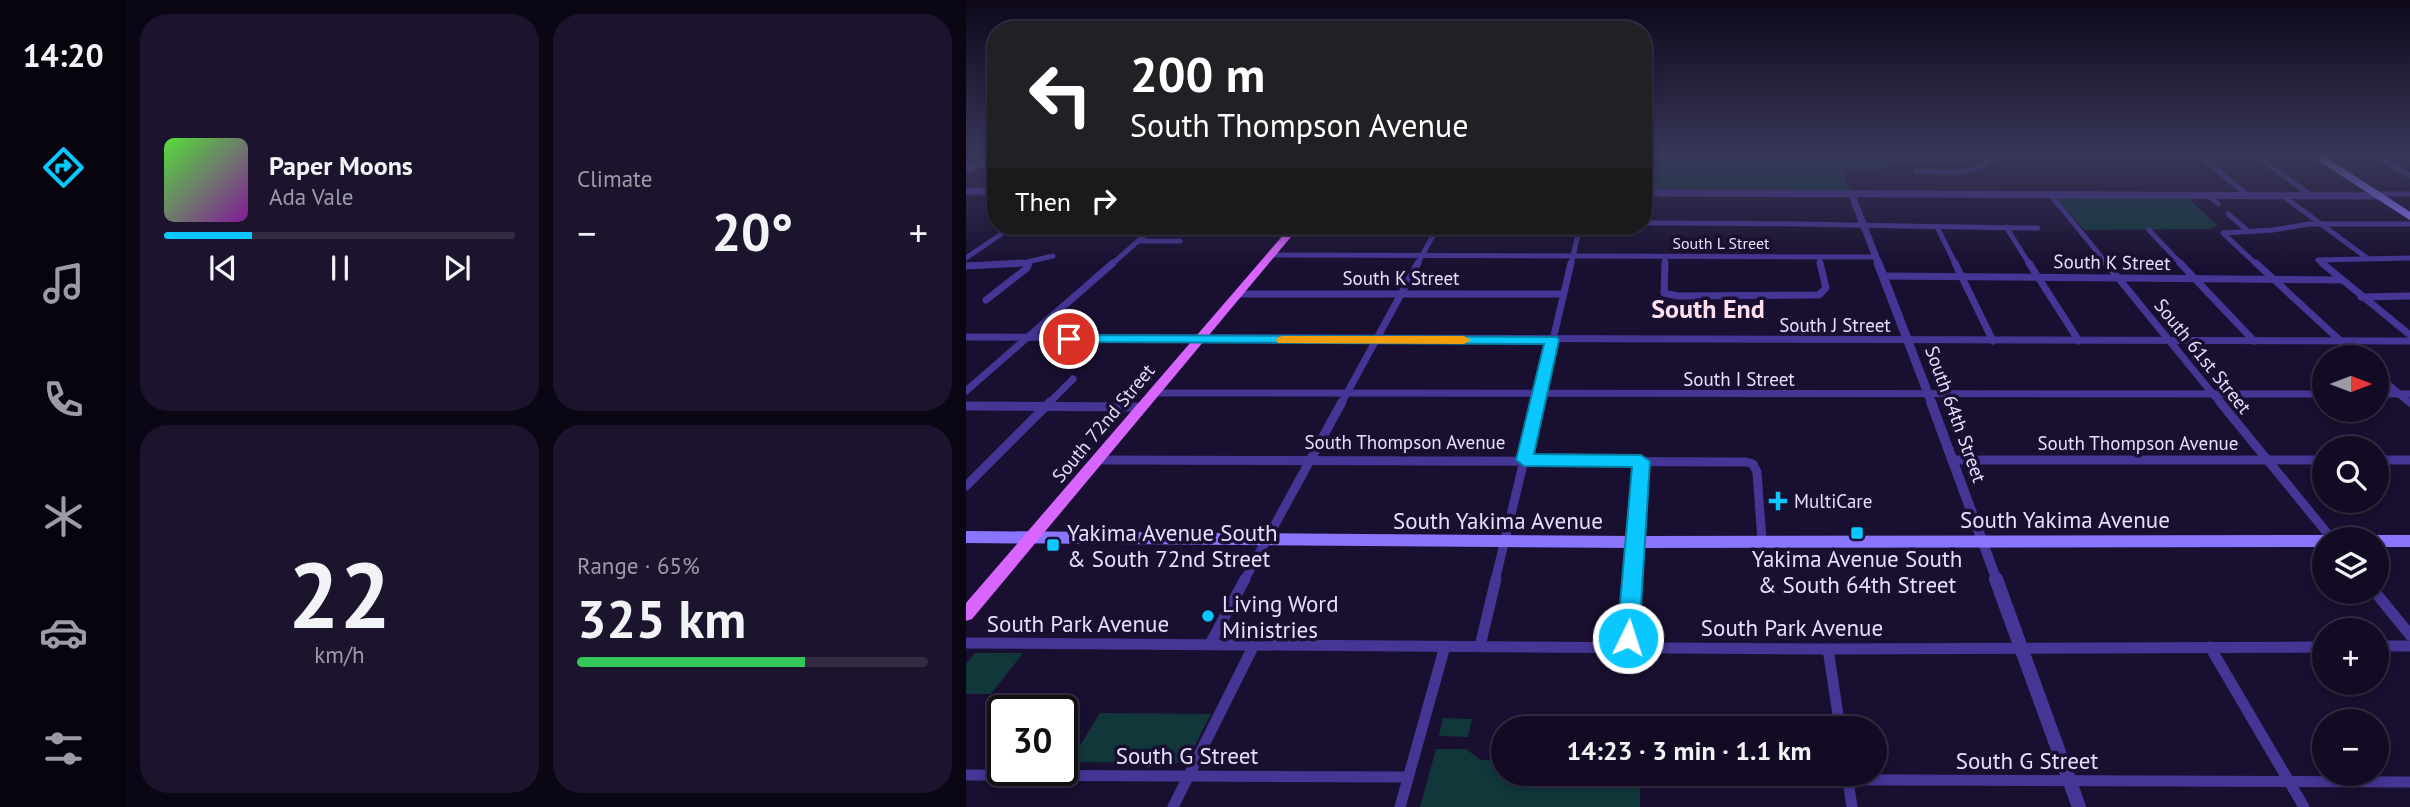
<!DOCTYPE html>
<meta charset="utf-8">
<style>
body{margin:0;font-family:"PT Sans",sans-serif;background:#1c142c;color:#f1f3f6;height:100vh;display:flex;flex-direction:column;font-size:26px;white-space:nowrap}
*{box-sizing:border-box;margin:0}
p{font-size:23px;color:#9d9ba6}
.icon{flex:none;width:38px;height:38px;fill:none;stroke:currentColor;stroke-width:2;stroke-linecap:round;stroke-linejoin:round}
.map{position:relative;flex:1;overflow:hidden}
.panel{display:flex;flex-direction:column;gap:14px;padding:14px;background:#0a0614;width:840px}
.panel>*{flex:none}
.hud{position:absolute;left:21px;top:21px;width:665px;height:214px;border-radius:28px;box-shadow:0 4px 10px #0003,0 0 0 2px #322b41;background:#202124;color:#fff;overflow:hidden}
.needle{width:46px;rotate:90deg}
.buttons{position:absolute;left:1346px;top:345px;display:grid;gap:14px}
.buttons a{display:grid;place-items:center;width:77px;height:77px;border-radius:50%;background:#130b24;box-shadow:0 4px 10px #0003,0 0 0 2px #322b41;font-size:35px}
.speed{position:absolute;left:21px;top:695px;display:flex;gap:14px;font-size:35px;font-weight:700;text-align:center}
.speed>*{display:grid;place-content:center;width:91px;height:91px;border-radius:50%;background:#130b24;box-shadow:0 4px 10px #0003,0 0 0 2px #322b41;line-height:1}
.speed .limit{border:4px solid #111;border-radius:10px;background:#fff;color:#111}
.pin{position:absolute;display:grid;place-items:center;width:60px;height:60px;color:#fff;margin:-30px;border:4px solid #fff;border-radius:50%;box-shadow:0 2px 7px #0007}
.me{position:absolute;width:77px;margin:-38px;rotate:4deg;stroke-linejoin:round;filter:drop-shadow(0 0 5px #0008)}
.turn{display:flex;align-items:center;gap:24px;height:147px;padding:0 28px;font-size:32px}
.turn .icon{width:91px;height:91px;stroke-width:2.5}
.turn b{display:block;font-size:49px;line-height:60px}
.then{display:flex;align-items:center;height:66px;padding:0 28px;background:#0003;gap:14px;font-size:26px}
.big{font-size:52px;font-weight:700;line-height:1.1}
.panel .tile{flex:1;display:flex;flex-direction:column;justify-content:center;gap:10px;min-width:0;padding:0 24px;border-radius:28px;background:#1c142c}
.panel .dial{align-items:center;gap:0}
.dial b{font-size:91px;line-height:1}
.song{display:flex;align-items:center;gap:21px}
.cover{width:84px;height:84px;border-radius:10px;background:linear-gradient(135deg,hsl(110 70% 55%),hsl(290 70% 35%))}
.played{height:7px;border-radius:4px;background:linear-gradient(90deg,#0ac7ff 25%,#322b41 25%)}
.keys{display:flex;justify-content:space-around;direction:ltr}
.heat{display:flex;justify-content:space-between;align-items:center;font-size:38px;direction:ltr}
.charge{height:10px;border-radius:5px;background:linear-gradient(90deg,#34c759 65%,#322b41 0)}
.panel .tiles{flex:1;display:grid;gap:14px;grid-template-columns:repeat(2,1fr)}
.trip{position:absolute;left:525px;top:716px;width:396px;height:70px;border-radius:35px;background:#130b24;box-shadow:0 4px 10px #0003,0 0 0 2px #322b41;font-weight:700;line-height:70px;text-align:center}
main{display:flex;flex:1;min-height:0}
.tabs{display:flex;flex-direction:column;width:126px;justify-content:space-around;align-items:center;background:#08040e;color:#9d9ba6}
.tabs .icon{width:49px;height:49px}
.tabs .on{color:#0ac7ff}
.tabs b{font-size:32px;color:#f1f3f6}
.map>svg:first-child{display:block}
</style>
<main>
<nav class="tabs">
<b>14:20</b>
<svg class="icon on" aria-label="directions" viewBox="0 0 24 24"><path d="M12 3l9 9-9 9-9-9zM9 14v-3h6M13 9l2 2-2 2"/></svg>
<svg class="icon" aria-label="music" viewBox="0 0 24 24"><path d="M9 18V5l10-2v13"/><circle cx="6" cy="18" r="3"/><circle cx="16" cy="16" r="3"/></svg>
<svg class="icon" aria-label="phone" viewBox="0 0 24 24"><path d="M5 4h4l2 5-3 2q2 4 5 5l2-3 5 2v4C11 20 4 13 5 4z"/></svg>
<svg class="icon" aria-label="climate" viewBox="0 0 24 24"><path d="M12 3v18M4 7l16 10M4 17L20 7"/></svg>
<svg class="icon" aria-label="car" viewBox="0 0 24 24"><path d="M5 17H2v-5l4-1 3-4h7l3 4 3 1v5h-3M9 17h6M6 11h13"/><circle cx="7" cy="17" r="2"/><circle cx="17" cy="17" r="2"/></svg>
<svg class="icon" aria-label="filters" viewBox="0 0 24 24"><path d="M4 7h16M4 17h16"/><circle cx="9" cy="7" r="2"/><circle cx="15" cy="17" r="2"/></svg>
</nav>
<section class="panel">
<div class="tiles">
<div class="tile">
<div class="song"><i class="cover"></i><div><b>Paper Moons</b><p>Ada Vale</p></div></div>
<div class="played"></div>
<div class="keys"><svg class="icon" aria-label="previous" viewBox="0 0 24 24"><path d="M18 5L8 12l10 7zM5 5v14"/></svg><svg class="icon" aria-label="pause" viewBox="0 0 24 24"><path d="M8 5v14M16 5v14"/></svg><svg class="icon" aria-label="next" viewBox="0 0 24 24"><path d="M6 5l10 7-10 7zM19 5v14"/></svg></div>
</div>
<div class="tile"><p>Climate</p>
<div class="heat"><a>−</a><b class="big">20°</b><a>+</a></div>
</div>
<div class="tile dial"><b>22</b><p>km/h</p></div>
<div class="tile"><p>Range · 65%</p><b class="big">325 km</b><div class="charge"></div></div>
</div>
</section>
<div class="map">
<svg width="1444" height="807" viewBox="0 0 1444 807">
<rect width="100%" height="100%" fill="#190f30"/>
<!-- green -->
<g fill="#11373b">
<path d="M 677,155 L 1010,155 L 997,162 L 930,163 L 909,171 L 886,171 L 876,167 L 884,191 L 677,191 Z"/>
<path d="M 1090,197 L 1222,198 L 1251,225 L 1244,229 L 1118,230 Z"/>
<path d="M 9,653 L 57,653 L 25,694 L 0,694 L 0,664 Z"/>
<path d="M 134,713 L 245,714 L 220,763 L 96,762 L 96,749 L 112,749 Z"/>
<path d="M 477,718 L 506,719 L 502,737 L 473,736 Z"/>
<path d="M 470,749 L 500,749 L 515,760 L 537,760 L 537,774 L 662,774 L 674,784 L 674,807 L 454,807 Z"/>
</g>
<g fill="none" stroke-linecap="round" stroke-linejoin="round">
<!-- minor-far3 -->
<g stroke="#453594" stroke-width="5">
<path d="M 1232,155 L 1283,196"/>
<path d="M 1289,155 L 1346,196"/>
<path d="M 1409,155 L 1444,176"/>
<path d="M 0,165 L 30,165"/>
<path d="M 0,171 L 30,155"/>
<path d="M 950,171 C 975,172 1013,178 1029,155"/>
<path d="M 1083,193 L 1142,265"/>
<path d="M 1241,194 L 1252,204"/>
<path d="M 1410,194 L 1444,194"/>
<path d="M 1317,196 L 1401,258"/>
<path d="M 1262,214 L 1282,231"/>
<path d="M 677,223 C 809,222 940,227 1072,228"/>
<path d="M 971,227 L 990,265"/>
<path d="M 1040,227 L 1064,265"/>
<path d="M 44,228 L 113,228"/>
<path d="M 1183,230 L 1216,265"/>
<path d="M 172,241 L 214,241"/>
<path d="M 306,255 L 910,257"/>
<path d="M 853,257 L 855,265"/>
<path d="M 0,258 L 47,226"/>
<path d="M 48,265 L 87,256"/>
<path d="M 62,265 L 63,262"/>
<path d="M 145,265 L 189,226"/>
<path d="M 451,265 L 472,226"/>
<path d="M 605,265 L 614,226"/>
<path d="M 699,265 L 699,257"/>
<path d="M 1291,265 L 1257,233 L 1307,230 L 1343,224 L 1444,224"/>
<path d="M 1358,265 L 1352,260 L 1444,258"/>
</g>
<!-- minor-far2 -->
<g stroke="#453594" stroke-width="7">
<path d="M 699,263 L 698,293 L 712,296 L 853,295 L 860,288 L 854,263"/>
<path d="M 989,263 L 1027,341"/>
<path d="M 1063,263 L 1113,341"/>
<path d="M 1140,263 L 1255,404"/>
<path d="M 1214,263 L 1288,341"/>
<path d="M 1290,263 L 1392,357"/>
<path d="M 1356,263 L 1444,335"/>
<path d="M 0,266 L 56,263"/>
<path d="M 917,276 L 1375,280"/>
<path d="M 272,294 L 597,294"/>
<path d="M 1395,297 L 1444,296"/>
<path d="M 20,300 L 61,268 L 63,263"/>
<path d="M 0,337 L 1444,341"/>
<path d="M 1410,374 L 1444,403"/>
<path d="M 0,391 L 147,263"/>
<path d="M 188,393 L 1358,394"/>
<path d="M 1410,394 L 1444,394"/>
<path d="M 82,404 L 107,379"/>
<path d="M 375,404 L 452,263"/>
<path d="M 572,404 L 605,263"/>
</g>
<!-- minor-far1 -->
<g stroke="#453594" stroke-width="9">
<path d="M 1254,402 L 1366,539"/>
<path d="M 0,406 L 176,407"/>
<path d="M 131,460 L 780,462 L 787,464 L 791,472 L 796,541"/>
<path d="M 986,460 L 1358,460"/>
<path d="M 1410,460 L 1444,460"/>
<path d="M 0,486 L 84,402"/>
<path d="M 278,581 L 376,402"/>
<path d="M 529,581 L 572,402"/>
<path d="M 666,581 L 675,461"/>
</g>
<!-- minor -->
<g stroke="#453594" stroke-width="11">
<path d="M 1409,592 L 1444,635"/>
<path d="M 0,643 L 862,649 L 1358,647"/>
<path d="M 244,644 L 279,579"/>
<path d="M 514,646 L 530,579"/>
<path d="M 1410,646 L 1444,646"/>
<path d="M 661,647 L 666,579"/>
<path d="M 1244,647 L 1338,807"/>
<path d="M 862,649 L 874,728"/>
<path d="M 881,774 L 886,807"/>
<path d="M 0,775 L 442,777"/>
<path d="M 678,779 L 1444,782"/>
<path d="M 207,807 L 288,645"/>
<path d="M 434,807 L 479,646"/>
</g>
<!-- tertiary-far3 -->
<g stroke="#453594" stroke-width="7">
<path d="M 0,191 L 30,191"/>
<path d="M 677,193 L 1412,196"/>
<path d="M 885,193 L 913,265"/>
</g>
<!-- tertiary-far2 -->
<path stroke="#453594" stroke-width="9" d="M 912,263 L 966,404"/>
<!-- tertiary-far1 -->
<path stroke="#453594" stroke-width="10" d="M 965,402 L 1031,581"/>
<!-- tertiary -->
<path stroke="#453594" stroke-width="14" d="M 1030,579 L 1113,807"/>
<!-- secondary-far1 -->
<path stroke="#8a75ff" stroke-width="7" d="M 1350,155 L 1444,216"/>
<!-- secondary -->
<g stroke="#8a75ff" stroke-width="12">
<path d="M 0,537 L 669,542 L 1358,541"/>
<path d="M 1410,541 L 1444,541"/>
</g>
<!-- primary -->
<path fill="#d965ff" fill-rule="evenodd" d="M 325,226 L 334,226 L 6,619 L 0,621 L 0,603 Z"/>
</g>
<!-- sky -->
<linearGradient id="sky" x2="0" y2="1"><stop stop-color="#0e081a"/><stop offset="0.58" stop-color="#383759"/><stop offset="1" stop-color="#383759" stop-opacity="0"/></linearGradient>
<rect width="1444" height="268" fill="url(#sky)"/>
<!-- route -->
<path fill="#0ac7ff" stroke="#0681a6" stroke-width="2" d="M 103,335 L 591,337 L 593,340 L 568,454 L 675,455 L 684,461 L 673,638 L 669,645 L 662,648 L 654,645 L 651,638 L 666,467 L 558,466 L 550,460 L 578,344 L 97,342 L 97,336 Z"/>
<!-- slow -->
<path fill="#f59e0b" d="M 317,336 L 498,336 L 505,340 L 498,344 L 312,343 L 310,340 L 312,337 Z"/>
<!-- markers -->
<g fill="#0ac7ff" stroke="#190f30" stroke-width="2.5">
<path d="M808.5 490.5h7v7h7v7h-7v7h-7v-7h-7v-7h7z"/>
<rect x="884" y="526" width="14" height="14" rx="3.5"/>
<rect x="80" y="538" width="14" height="14" rx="3.5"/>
<circle cx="242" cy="616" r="7"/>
</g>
<g text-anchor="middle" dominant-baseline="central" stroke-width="7" stroke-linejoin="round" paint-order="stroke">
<!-- far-street labels -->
<g font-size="16" fill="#e6deff" stroke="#190f30">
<text x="755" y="243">South L Street</text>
</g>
<!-- street labels -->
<g font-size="19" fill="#e6deff" stroke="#190f30">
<text transform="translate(1146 262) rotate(1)">South K Street</text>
<text x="435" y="278">South K Street</text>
<text x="869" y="325">South J Street</text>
<text transform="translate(1237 356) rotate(51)">South 61st Street</text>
<text x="773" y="379">South I Street</text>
<text transform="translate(990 414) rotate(70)">South 64th Street</text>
<text transform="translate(137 423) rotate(-50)">South 72nd Street</text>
<text x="439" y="442">South Thompson Avenue</text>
<text x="1172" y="443">South Thompson Avenue</text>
</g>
<!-- poi labels -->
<g font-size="19" fill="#e6deff" stroke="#190f30" text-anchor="start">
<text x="828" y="501">MultiCare</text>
</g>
<!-- near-street labels -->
<g font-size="23" fill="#e6deff" stroke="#190f30">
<text x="1099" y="519">South Yakima Avenue</text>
<text x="532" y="520">South Yakima Avenue</text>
<text x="112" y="623">South Park Avenue</text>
<text x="826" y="627">South Park Avenue</text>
<text x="221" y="755">South G Street</text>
<text x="1061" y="760">South G Street</text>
</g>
<!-- near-poi labels -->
<g font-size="23" fill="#e6deff" stroke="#190f30" text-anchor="start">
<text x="101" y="532">Yakima Avenue South<tspan x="101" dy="26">&amp; South 72nd Street</tspan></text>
<text x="891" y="558" text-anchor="middle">Yakima Avenue South<tspan x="891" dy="26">&amp; South 64th Street</tspan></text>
<text x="256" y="603">Living Word<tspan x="256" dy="26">Ministries</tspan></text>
</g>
<!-- district labels -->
<g font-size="26" font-weight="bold" fill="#ffe0f0" stroke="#190f30">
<text x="742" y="308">South End</text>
</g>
</g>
</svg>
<div class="buttons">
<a><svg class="needle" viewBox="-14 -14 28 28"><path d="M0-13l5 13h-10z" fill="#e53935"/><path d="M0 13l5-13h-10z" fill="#9d9ba6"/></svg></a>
<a><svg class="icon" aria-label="search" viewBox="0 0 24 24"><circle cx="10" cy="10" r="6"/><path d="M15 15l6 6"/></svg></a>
<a><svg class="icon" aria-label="layers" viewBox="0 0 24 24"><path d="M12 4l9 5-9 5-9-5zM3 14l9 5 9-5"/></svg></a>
<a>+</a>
<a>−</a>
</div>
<div class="speed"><div class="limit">30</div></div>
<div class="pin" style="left:103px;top:339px;background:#d93025"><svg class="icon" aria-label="arrive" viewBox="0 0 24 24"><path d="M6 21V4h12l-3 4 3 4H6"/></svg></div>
<svg class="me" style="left:662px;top:638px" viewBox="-20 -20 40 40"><circle r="17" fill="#0ac7ff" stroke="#fff" stroke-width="3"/><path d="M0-11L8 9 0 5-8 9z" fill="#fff"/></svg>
<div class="trip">14:23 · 3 min · 1.1 km</div>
<div class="hud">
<div class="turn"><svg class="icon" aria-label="left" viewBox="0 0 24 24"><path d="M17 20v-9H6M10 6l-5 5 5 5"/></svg><div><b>200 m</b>South Thompson Avenue</div></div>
<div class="then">Then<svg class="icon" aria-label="right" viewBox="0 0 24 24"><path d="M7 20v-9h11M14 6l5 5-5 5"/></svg></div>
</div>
</div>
</main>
